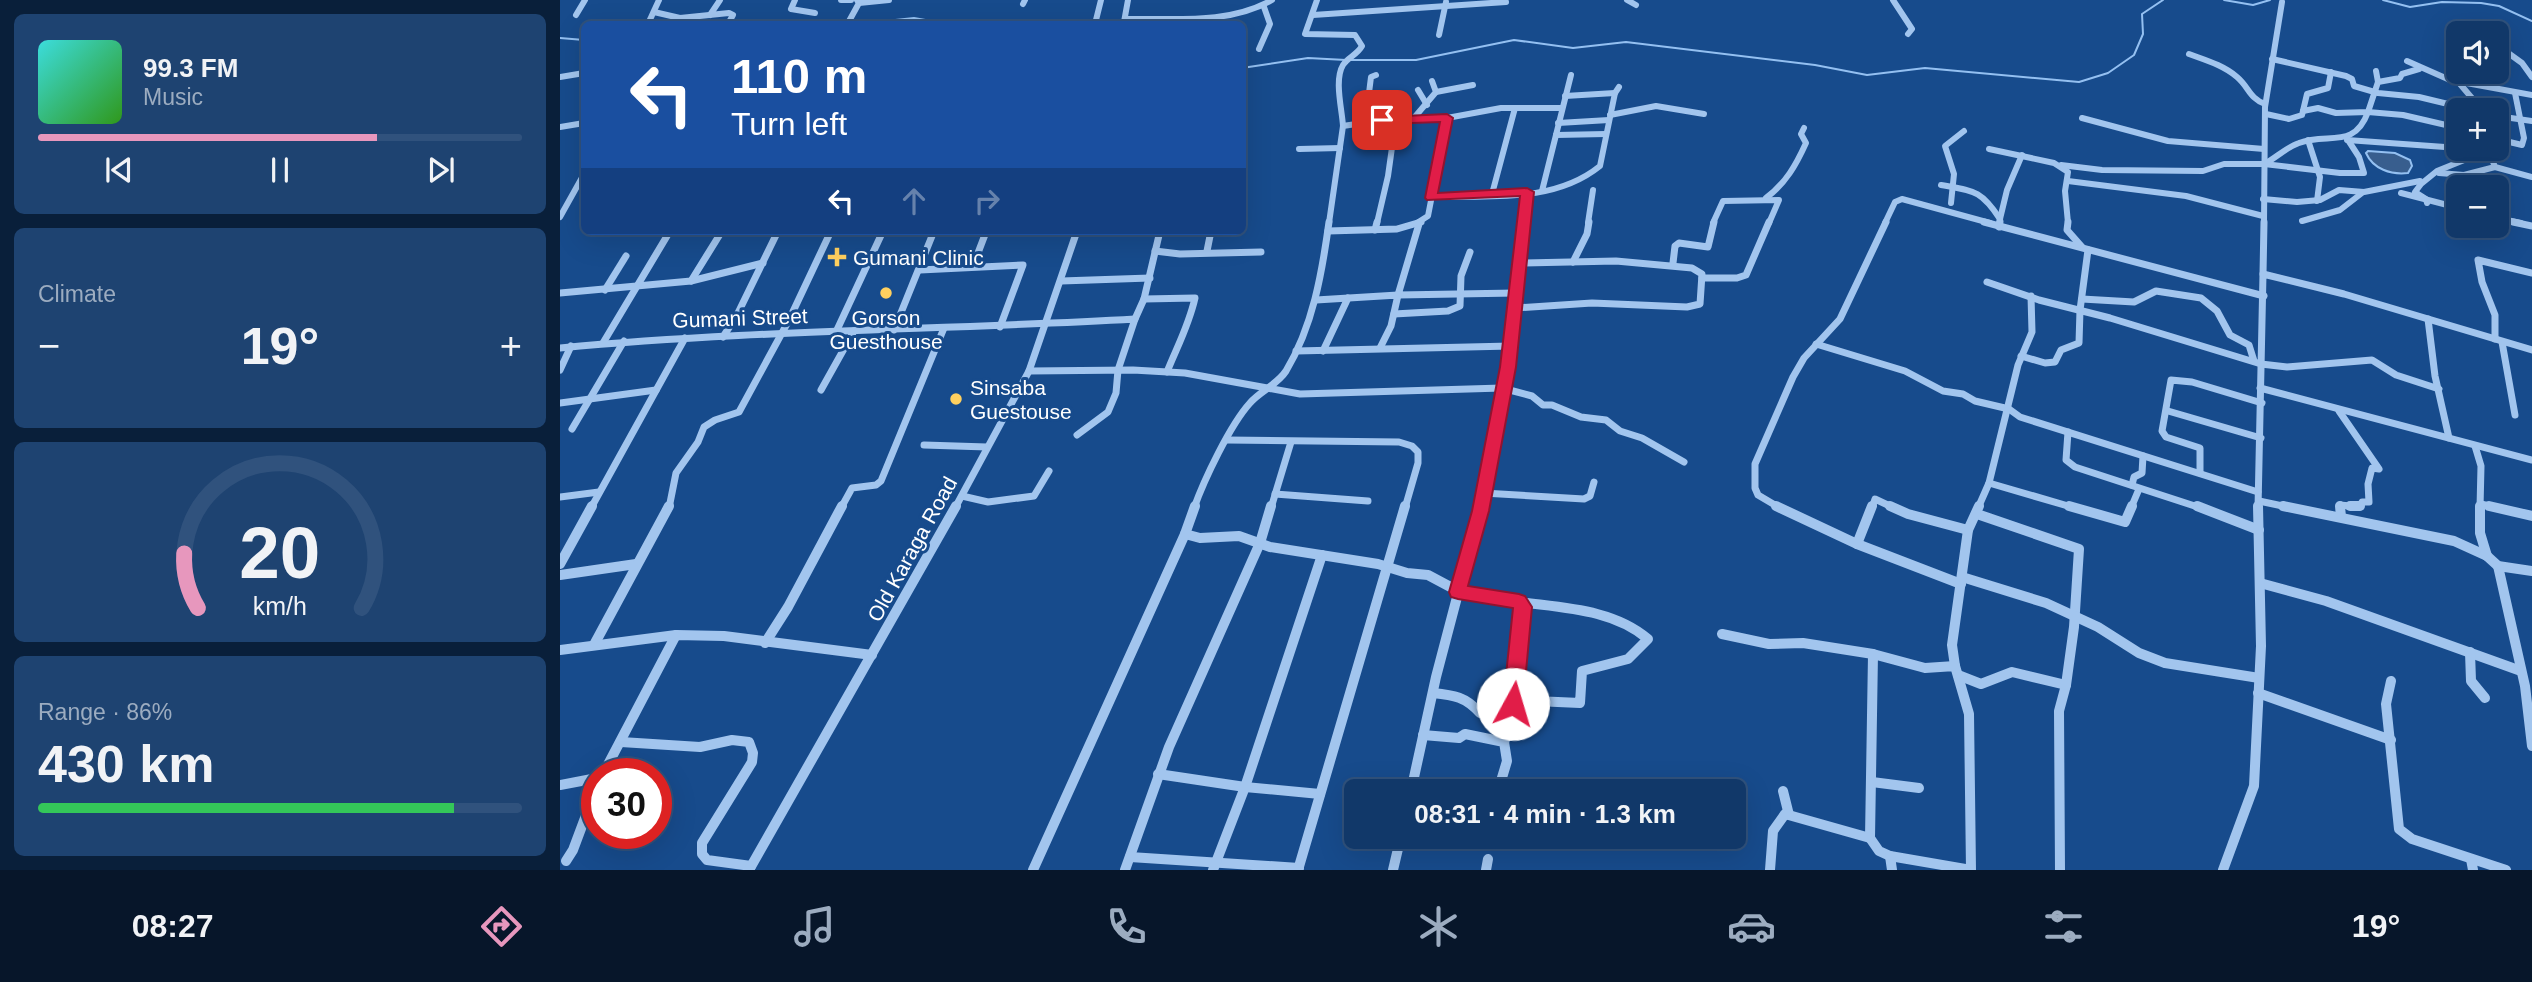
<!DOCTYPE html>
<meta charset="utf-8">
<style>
body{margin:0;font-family:Arial,sans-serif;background:#1e4371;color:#f1f3f6;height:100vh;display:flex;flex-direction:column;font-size:26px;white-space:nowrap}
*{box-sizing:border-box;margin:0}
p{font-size:23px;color:#9cacc0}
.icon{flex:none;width:38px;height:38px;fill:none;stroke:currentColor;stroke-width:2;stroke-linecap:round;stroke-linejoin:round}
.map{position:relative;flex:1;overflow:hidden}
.panel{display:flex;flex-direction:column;gap:14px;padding:14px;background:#091f3a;width:560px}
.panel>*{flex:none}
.hud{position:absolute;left:21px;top:21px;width:665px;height:214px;border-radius:10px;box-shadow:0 7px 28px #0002,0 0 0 2px #30527d;background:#1a4fa0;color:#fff;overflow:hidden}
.controls{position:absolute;left:1886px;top:21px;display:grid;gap:14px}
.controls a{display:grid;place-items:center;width:63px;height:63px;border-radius:10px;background:#113869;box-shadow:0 7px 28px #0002,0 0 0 2px #30527d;font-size:35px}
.speed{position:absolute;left:21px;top:758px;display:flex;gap:14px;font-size:35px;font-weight:700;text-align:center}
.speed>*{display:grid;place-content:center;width:91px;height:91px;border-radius:50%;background:#113869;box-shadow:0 7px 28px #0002,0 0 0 2px #30527d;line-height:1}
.speed .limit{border:10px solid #d22;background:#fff;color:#111}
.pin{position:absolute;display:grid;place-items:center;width:60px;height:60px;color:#fff;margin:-30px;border-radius:14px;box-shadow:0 4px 10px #0006}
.me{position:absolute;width:77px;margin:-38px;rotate:6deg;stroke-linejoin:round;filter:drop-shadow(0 0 5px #0008)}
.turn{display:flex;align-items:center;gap:24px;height:147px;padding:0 35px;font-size:32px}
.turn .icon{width:91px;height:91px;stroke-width:2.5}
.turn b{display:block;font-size:49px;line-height:60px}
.lanes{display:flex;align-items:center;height:66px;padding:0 35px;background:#0003;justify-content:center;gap:35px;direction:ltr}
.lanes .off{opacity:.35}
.big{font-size:52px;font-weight:700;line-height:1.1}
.panel .tile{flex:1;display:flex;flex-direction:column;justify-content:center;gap:10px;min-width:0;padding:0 24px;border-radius:10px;background:#1e4371}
.panel .dial{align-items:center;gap:0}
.dial svg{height:182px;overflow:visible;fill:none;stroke:#30527d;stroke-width:7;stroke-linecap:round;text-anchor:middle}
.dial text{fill:#f1f3f6;stroke:none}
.song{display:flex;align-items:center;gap:21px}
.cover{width:84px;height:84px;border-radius:10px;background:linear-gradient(135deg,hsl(180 70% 55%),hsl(110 70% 35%))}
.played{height:7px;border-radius:4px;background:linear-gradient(90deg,#e797bd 70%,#30527d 70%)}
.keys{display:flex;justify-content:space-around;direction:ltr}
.heat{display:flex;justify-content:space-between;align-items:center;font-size:38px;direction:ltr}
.charge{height:10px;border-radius:5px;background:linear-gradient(90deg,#34c759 86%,#30527d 0)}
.trip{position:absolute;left:784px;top:779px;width:402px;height:70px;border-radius:10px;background:#113869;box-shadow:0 7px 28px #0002,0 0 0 2px #30527d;font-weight:700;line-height:70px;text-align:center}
.tab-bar{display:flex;height:112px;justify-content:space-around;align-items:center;background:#07162a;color:#9cacc0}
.tab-bar .icon{width:49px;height:49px}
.tab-bar .selected{color:#e797bd}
.tab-bar b{font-size:32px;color:#f1f3f6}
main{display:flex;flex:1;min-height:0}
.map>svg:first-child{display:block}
</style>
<main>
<section class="panel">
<div class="tile">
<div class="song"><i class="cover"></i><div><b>99.3 FM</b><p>Music</p></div></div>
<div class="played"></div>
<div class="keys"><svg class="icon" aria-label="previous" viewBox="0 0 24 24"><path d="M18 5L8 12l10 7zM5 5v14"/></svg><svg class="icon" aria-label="pause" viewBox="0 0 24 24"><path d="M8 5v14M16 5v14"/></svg><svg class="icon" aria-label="next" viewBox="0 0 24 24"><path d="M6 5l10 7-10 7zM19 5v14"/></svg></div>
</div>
<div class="tile"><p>Climate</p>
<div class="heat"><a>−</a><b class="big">19°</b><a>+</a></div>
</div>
<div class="tile dial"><svg viewBox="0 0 100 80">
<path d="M14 69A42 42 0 1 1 86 69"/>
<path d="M14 69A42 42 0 0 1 8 45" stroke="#e797bd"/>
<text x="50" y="56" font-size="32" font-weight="700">20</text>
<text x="50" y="72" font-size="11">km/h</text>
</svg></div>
<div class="tile"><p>Range · 86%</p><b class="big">430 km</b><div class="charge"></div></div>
</section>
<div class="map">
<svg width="1972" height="870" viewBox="0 0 1972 870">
<rect width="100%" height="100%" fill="#174b8c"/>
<!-- water -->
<path fill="#385e8e" stroke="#94c0f1" stroke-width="2" d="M 1808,151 L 1835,153 L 1850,160 L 1852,166 L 1848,173 C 1831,175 1813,169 1806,153 Z"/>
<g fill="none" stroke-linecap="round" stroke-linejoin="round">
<!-- stream -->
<g stroke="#94c0f1" stroke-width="2">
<path d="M 1664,0 L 1693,5 L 1710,0"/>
<path d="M 1823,0 L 1850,7 L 1882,2 L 1921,3 L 1939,6 L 1972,21"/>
<path d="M 298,24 L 354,18 L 388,24"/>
<path d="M 0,38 L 24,40"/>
<path d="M 791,60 L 856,60 L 954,40 L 1013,48 L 1066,42 L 1255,65 L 1307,75 L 1365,68 L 1519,82 L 1548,73 L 1574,55 L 1583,34 L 1582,14 L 1603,0"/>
<path d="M 682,68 L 748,58 L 786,60"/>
</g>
<!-- minor-far2 -->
<g stroke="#a2c5ee" stroke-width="6">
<path d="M 235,0 L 231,9 L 255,13"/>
<path d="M 281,0 L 291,0"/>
<path d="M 757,0 L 745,34 L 795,35 L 802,46 C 797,55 788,57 783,65 C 774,80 782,109 783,126"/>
<path d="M 1067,0 L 1076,5"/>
<path d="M 1333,0 L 1352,29 L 1348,34"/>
<path d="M 299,3 L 329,0"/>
<path d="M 463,4 L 465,0"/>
<path d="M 94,12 L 120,18 L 169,13 L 173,15 L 169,22"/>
<path d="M 16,15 L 25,0"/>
<path d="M 150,15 L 160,0"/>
<path d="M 753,15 L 946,2"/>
<path d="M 565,19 C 614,18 668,25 712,0"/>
<path d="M 564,22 L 568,0"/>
<path d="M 288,23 L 299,3 L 297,0"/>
<path d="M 88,24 L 99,0"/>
<path d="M 533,24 L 564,22"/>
<path d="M 535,24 L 541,0"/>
<path d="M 879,35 L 886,2"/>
<path d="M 699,49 L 710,24 L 704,7"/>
<path d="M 1944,50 L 1962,63 L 1972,77"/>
<path d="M 1629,54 C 1645,60 1663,65 1677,77 C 1689,87 1689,98 1705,104"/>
<path d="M 1712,59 L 1786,76 L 1792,79 L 1794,86 L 1818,93 L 1859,97 L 1913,110"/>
<path d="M 1847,61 L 1890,80 L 1972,95"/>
<path d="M 1816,71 L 1818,82"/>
<path d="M 0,77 L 24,73"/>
<path d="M 1900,84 L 1922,110"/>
<path d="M 858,90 L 867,105"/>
<path d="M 876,92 L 913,85"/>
<path d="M 1005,96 L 1055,93"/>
<path d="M 806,107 L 805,95 L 809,93 L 811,77 L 816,75"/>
<path d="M 1743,111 L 1758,108 L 1776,113 L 1808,112 L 1818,82 L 1840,78 L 1842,74 L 1859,69"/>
<path d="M 1706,114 L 1729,119 L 1742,115 L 1747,94 L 1768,88 L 1771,72"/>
<path d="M 1050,115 L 1096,106 L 1144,114"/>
<path d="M 1937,116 L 1972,121"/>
<path d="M 1522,118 L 1608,141 L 1704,149"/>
<path d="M 853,119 L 876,92 L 872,81"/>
<path d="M 998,123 L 1049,120"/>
<path d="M 0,127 L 24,123"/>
<path d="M 996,135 L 1046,134"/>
<path d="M 1937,139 L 1962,145 L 1964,138 L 1955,93"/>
<path d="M 1748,140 L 1760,177 L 1757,201"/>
<path d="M 1787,140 L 1899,148"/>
<path d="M 739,149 L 780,148"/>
<path d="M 1429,149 L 1494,163 L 1508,172 L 1505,191 L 1508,223"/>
<path d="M 1928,149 L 1935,167 L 1972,177"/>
<path d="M 1706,163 C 1717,157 1727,147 1739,143 C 1768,132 1794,150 1808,112 L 1843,115 L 1899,128"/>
<path d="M 1501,165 L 1542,170 L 1643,171 L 1664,164 L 1704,164 L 1780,173 L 1804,173 L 1799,157 L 1788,140"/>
<path d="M 1879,173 L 1904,175 L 1935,167"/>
<path d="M 1508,181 L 1626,196 L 1703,216"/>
<path d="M 1381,185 C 1414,191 1421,190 1440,219"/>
<path d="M 982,191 L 1011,75"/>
<path d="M 1841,193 L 1899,208"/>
<path d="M 932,194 L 955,108"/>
<path d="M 871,197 C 928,195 993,204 1040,166 L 1055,93 L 1059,87"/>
<path d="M 1206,198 C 1226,183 1236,165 1246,143 L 1241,134 L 1244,128"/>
<path d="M 1703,199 L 1737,202 L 1760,200 L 1779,190 L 1804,192 L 1860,181"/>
<path d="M 1391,203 L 1394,174 L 1385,146 L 1404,131"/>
<path d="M 1867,203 L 1866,199 L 1855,192 L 1861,184 L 1877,171 L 1929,150 L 1909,149"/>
<path d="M 0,217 L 24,174"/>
<path d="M 1937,218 L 1961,223"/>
<path d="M 1742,221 L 1780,210 L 1802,193"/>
<path d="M 769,223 L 783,126 L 822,120 L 887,118 L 941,108 L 1001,108"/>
<path d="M 817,223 L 828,176 L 836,119"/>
<path d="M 857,223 L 868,216 L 887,118"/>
<path d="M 964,223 L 967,192"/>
<path d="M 1028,223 L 1033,190"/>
<path d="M 1153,223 L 1163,201 L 1219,200 L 1209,223"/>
<path d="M 1325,223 L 1335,202 L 1342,199 L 1430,223"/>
<path d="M 1439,223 L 1447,190 L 1462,155"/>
<path d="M 1704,223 L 1705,107 L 1722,2"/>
</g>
<!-- minor-far1 -->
<g stroke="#a2c5ee" stroke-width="7">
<path d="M 1424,222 L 1704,296"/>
<path d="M 1508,222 L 1507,230 L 1522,247"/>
<path d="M 1953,222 L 1972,226"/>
<path d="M 859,224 L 838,295 L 956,293"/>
<path d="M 1439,227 L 1440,222"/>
<path d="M 815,230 L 817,222"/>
<path d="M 768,231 L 837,229 L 861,222"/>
<path d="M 595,251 L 620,254 L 701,252"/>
<path d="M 647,251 L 651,231"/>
<path d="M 1013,262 L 1027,234 L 1029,222"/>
<path d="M 1113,263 L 1115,246 L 1119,243 L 1148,247 L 1154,222"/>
<path d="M 413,266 L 426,232"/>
<path d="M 360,270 L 463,265 L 440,327"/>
<path d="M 1703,274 L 1704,222"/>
<path d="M 1142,278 L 1177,278 L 1186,275 L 1209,222"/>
<path d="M 131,281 L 162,231"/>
<path d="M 501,281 L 590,278"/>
<path d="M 1427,282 L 1479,300 L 1550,318 L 1701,364 L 1727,367 L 1812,360 L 1836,375 L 1879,389"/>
<path d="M 45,290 L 66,256"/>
<path d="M 0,293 L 131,281 L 203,263"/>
<path d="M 584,299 L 635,298 C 629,325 617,347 607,372"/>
<path d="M 1522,299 L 1574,302 L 1596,291 L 1641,298 L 1657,311 L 1670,335 L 1689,345 L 1694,361"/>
<path d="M 756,300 L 838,295 L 831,326 L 820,348"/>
<path d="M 955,308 L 964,222"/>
<path d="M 834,314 L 888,311 L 900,306 L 901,276 L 910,252"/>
<path d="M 575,319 L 584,299 L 600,231"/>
<path d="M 1868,319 L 1875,376 L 1889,438"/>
<path d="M 334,330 L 374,231"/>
<path d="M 276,332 L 323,231"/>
<path d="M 163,337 L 177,315 L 218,231"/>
<path d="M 1935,339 L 1935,315 L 1922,282 L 1918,260 L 1972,273"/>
<path d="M 1942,342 L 1955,415"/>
<path d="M 43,343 L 110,231"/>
<path d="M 1256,344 L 1345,371 L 1383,391 L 1403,394 L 1415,401 L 1449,409 L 1460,417 L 1698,492"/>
<path d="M 0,348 C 191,330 383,330 575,319 L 558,370 L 556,393 L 548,412 L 517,435"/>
<path d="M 736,351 L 951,346"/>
<path d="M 763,351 L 788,298"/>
<path d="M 1461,356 L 1485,363 L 1495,362 L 1501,350 L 1519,343 L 1520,310 L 1528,250"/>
<path d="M 0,370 L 11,346"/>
<path d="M 469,371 L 573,370 L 625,373 L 740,394 L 942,388 L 972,396 L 983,405 L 992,405 L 1021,417 L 1046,420 L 1060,431 L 1082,438 L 1124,462"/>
<path d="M 1700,388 L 1972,460"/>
<path d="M 261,390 L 294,331"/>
<path d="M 0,403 L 96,390"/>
<path d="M 1608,411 L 1701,438"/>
<path d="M 1779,411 L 1819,469 L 1812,468 L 1808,484 L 1809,502 L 1802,502 L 1800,507 L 1780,505 L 1780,508"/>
<path d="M 12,429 L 64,341"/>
<path d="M 1508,432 L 1506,460 L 1515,467 L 1641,508"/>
<path d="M 667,440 L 839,442 L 852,446 L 858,452 L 858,463 L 845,508"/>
<path d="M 364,445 L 427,447"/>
<path d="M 1915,446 L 1921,466 L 1920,508"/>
<path d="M 1640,473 L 1640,448 L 1606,437 L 1602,431 L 1611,380 L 1632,382 L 1702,403"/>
<path d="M 1429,483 L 1515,508"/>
<path d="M 1572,485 L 1574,477 L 1582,473 L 1583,456"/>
<path d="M 923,493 L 1024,499 L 1030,496 L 1034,482"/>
<path d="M 715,494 L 808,501"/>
<path d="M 402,496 L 428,502 L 474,496 L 489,471"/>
<path d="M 0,497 L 39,492"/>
<path d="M 1699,501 L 1732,508"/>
<path d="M 1921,504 L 1937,508"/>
<path d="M 31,508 L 125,338"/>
<path d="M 109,508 L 116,473 L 138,442 L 144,427 L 155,420 L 179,412 L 229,320 L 271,231"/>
<path d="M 281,508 L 292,488 L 316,485 L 321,481 L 384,328"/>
<path d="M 395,508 L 469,371 L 517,231"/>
<path d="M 634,508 C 644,480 670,425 690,403 C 700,391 717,385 726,371 C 753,326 762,273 769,222"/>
<path d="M 711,508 L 731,442"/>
<path d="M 921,508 L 948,367 L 955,308 L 1032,303 L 1127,307 L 1140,304 L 1142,274 L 1132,268 L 1056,261 L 959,263"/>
<path d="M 1220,508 L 1198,495 L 1195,488 L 1195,464 L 1233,377 L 1244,358 L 1280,319 L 1326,222"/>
<path d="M 1312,508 L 1315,499 L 1334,508"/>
<path d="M 1418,508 L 1429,483 L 1458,365 L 1472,332 L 1471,296"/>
<path d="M 1571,508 L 1579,489"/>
<path d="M 1698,508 L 1703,274 L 1784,294 L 1972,350"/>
</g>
<!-- minor -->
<g stroke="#a2c5ee" stroke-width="10">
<path d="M 1216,506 L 1297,544 L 1401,584"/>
<path d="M 1330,506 L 1348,514 L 1408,530"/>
<path d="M 1509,506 L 1565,522 L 1572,506"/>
<path d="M 1637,506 L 1699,530"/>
<path d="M 1723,506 L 1894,541 L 1927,556 L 1938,566 L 1972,571"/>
<path d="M 1780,506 L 1781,517"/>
<path d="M 1790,506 L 1800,506"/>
<path d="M 1920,506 L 1920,533 L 1927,556"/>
<path d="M 1929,506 L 1972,516"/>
<path d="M 1417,514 L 1519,549 L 1514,627 L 1506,685 L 1499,711 L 1500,870"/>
<path d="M 625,534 L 640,538 L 679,536 L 710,547 L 818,564 L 847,573 L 868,575 L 898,591 L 959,602 C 967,632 956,714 944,742"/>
<path d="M 1297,544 L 1312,506"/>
<path d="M 0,564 L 32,506"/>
<path d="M 1938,566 L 1965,686 L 1972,746"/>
<path d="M 0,575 L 76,564"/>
<path d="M 1402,577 L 1486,603 L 1538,627 L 1579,653 L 1605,663 L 1699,678"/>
<path d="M 1700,583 L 1766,601 L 1961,671"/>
<path d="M 1162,634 L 1209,644 L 1243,643 L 1313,654"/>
<path d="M 35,643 L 109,506"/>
<path d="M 205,643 L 228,607 L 282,506"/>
<path d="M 0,650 L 116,635 L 164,636 L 312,655"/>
<path d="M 1910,652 L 1911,681 L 1925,698"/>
<path d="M 1313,654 L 1365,668 L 1395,666 L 1409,714 L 1411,870 L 1330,856 L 1319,851 L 1310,838 Z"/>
<path d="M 1395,666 L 1392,645 L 1408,530 L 1419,506"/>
<path d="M 1398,675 L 1421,684 L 1452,672 L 1506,685"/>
<path d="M 1831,681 L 1826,704 L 1839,829 L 1852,839 L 1946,870"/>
<path d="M 873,693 C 894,695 906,697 920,713 L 940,712 L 953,704"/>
<path d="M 1698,693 L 1831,740"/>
<path d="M 954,700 L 1020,703 L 1022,671 L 1068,659 L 1088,639 C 1053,609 1003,608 959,602"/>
<path d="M 863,735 L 899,738 L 905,734 L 944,742 L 947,761 L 938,791"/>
<path d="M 61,742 L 140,747 L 172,740 L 189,742 L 193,753 L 192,762 L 142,843 L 142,854 L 147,860 L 191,866"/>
<path d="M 43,774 L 116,635"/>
<path d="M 598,774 L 685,787 L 760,794"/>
<path d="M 1312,782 L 1359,788"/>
<path d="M 0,785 L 37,778"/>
<path d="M 851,791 L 876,677 L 921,506"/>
<path d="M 1223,791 L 1229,815"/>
<path d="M 1330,856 L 1332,870"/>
<path d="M 570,857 L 739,868"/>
<path d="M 1911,859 L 1913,870"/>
<path d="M 6,861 L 13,850 L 37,786"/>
<path d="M 189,870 L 396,506"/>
<path d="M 473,870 L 625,534 L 635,506"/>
<path d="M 565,870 L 609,747 L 700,543 L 711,506"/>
<path d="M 653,870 L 685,787 L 762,555"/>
<path d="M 738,870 L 845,506"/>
<path d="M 833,870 L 841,836"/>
<path d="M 926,870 L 928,859"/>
<path d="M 1210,870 L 1213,831 L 1225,814 L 1310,838"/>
<path d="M 1663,870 L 1694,786 L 1701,646 L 1698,506"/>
</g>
</g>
<!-- route -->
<path fill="#e11d48" stroke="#92132f" stroke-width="2" d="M 887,114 L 893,118 L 878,193 L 967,188 L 974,192 L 956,367 L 929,511 L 908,586 L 959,594 L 965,596 L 972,607 L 963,704 L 960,710 L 953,713 L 946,710 L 943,704 L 953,608 L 898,599 L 891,597 L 889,592 L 912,511 L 940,367 L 960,196 L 867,200 L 865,198 L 880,122 L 822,124 L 816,120 L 822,117 Z"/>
<!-- markers -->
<g fill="#ffd05f" stroke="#174b8c" stroke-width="2.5">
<path d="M273.5 246.5h7v7h7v7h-7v7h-7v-7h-7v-7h7z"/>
<circle cx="326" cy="293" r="7"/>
<circle cx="396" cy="399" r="7"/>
</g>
<g text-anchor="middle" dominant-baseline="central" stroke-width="6" stroke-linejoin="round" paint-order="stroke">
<!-- poi labels -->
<g font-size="21" fill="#fff" stroke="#174b8c" text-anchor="start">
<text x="293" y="257">Gumani Clinic</text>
<text x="326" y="317" text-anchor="middle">Gorson<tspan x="326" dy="24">Guesthouse</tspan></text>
<text x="410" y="387">Sinsaba<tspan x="410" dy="24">Guestouse</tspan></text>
</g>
<!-- street labels -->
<g font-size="21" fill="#fff" stroke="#174b8c">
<text transform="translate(180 318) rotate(-2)">Gumani Street</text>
<text transform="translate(352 549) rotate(-61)">Old Karaga Road</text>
</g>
</g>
</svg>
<div class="controls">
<a><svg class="icon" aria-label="sound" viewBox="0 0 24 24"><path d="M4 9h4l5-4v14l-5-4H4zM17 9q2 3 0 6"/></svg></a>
<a>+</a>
<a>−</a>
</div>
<div class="speed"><div class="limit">30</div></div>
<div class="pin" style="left:822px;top:120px;background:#d93025"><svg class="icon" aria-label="arrive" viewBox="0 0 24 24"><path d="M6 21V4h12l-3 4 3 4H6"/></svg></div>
<svg class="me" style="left:953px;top:704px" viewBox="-20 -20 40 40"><circle r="19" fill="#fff"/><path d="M0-13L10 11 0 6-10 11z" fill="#e11d48"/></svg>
<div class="trip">08:31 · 4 min · 1.3 km</div>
<div class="hud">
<div class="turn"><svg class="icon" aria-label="left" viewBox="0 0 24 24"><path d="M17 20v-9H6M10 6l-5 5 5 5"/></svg><div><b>110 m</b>Turn left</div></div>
<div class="lanes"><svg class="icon" aria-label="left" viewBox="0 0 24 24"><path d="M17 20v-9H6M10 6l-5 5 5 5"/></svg><svg class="icon off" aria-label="ahead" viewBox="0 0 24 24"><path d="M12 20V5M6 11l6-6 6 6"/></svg><svg class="icon off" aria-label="right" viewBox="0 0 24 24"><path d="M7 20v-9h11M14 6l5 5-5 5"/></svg></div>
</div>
</div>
</main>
<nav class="tab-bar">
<b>08:27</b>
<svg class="icon selected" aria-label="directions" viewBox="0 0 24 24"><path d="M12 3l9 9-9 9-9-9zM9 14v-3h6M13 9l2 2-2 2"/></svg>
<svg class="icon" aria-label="music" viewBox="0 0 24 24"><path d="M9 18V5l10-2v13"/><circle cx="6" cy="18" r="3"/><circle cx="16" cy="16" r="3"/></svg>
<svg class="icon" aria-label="phone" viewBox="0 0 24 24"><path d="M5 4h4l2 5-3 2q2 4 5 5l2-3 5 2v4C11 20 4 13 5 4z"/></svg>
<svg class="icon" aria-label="climate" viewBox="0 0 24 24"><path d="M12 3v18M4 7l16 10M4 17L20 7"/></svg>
<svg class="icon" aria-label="car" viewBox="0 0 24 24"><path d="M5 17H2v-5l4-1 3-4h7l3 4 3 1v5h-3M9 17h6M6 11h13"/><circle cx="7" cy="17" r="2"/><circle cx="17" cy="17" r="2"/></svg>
<svg class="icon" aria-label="filters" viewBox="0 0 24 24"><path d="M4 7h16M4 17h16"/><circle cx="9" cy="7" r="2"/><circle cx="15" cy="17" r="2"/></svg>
<b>19°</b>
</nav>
